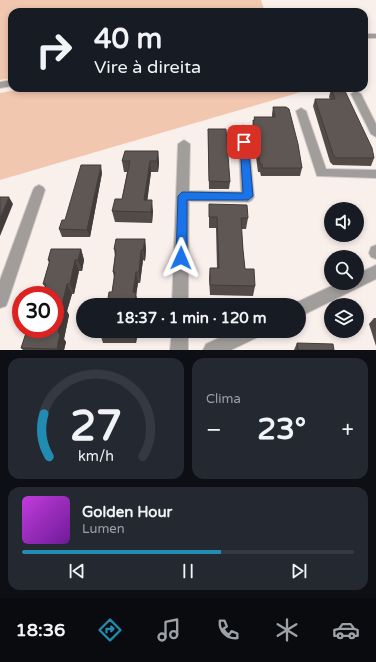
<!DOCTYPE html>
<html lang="pt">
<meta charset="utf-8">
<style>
body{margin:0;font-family:"Varela Round",sans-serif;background:#242831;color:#f1f3f6;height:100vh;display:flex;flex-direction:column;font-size:15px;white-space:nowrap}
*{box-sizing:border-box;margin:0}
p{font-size:13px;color:#9ea1a6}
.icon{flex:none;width:22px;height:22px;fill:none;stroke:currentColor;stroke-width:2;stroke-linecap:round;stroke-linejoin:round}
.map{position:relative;height:350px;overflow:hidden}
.details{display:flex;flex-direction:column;gap:8px;padding:8px;background:#0d0f14;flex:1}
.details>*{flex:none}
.banner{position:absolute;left:8px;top:8px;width:360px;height:84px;border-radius:12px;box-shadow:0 2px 6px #0003;background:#171b24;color:#f1f3f6;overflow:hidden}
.controls{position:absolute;left:324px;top:202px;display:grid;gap:8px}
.controls a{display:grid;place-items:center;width:40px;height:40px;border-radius:50%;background:#171b24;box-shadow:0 2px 6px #0003;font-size:20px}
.speed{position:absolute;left:12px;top:286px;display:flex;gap:8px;font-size:20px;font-weight:700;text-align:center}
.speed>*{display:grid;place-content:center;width:52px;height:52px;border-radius:50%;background:#171b24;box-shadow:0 2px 6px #0003;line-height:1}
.speed .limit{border:6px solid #d22;background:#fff;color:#111}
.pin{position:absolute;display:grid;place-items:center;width:34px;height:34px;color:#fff;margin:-17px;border-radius:8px;box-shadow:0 2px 6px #0006}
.me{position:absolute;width:44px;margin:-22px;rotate:1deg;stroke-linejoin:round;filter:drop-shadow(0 0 3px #0008)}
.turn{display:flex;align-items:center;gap:14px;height:84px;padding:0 20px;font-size:18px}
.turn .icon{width:52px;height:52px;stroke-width:2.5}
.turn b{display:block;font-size:28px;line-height:34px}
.big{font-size:30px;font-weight:800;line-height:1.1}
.details .tile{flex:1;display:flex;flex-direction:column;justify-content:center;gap:6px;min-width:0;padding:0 14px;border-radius:12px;background:#242831}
.details .dial{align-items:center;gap:0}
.dial svg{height:104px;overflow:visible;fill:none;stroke:#363941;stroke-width:7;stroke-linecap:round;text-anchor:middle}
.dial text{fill:#f1f3f6;stroke:none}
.song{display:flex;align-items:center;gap:12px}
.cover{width:48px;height:48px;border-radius:6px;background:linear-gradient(135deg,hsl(290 70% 55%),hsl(280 70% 35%))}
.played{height:4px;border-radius:2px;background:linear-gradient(90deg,#218bb2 60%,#363941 60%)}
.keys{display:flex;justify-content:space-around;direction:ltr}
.heat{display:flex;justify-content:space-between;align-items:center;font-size:22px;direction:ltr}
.details .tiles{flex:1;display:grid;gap:8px;grid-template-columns:1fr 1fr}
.tile:last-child{grid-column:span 2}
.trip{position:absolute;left:76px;top:298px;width:230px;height:40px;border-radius:20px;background:#171b24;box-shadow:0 2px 6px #0003;font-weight:800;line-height:40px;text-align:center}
.menu{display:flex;height:64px;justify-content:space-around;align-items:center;background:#090b0e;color:#9ea1a6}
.menu .icon{width:28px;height:28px}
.menu .active{color:#218bb2}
.menu b{font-size:18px;color:#f1f3f6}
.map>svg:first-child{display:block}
</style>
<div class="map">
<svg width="376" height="350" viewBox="0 0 376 350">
<rect width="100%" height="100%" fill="#f9f0ec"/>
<!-- green -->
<g fill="#f2c7b0">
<path d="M 0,0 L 261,0 L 265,12 L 12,12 L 12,78 L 0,80 Z"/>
<path d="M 26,88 L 297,88 L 301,92 L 0,180 L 0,93 Z"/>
</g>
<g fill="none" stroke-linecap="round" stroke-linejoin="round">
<defs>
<g id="street">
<rect x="364" y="34" width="12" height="4"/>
<path d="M 12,80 L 12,86 L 0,88 L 0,82 Z"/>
<path d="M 356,91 L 361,94 L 376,124 L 376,137 L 371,134 L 351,94 Z"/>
<path d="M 301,108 L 306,111 L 326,169 L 376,170 L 376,178 L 317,176 L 296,111 Z"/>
<path d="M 243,125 L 248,128 L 254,197 L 252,200 L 248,202 L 189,201 L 188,305 L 172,305 L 178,144 L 184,140 L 190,144 L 189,191 L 241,192 L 238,128 Z"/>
<path d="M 39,185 L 43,187 L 45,190 L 8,301 L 6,306 L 0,308 L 0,280 L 33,190 L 35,187 Z"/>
<path d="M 376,245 L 376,259 L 371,257 L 369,253 L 371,247 Z"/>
<path d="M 376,265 L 376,279 L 299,317 L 299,305 L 293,305 L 293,304 L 338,283 L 357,283 L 357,274 Z"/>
<path d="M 172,331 L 188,331 L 188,350 L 170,350 Z"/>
<path d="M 234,331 L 260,331 L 258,337 L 231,350 L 203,350 L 206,344 Z"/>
</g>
</defs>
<!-- street casing -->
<use href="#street" stroke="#d4ccc9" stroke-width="2"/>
<!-- street -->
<use href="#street" fill="#a19d9b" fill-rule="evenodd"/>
</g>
<!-- wall -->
<g fill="#524b48">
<path d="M 331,89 L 374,158 L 371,166 L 333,165 L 330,162 L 313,106 L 315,99 L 330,99 L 329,97 Z"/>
<path d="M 273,107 L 302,168 L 300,176 L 261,176 L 260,172 L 258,172 L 252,128 L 253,120 L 254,120 L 254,117 L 272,117 L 272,114 Z"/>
<path d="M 208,129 L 230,182 L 229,189 L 209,189 Z"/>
<path d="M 158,151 L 159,163 L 158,172 L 151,172 L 147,200 L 153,211 L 152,223 L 115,222 L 112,211 L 122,199 L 127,172 L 124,172 L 122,161 Z"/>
<path d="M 102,173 L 90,237 L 62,237 L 59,229 L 65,220 Z"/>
<path d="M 209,204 L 248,218 L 246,229 L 241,229 L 245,269 L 255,286 L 253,296 L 210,295 L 209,278 L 210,268 L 217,268 L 216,228 L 209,228 Z"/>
<path d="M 145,239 L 146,250 L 145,261 L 143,260 L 140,283 L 138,283 L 136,295 L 138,303 L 138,305 L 107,305 L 112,292 L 114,278 L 113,272 L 115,256 L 114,249 Z"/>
<path d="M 81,249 L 84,260 L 82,271 L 79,271 L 74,294 L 72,294 L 67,311 L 69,315 L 64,339 L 66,342 L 64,350 L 23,350 L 21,348 L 29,333 L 55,329 L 45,287 L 43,284 L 49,263 L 48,260 Z"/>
<path d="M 374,318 L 376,318 L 376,346 L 369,324 Z"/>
<path d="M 100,331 L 138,331 L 136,343 L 103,343 L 100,334 Z"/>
<path d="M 297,343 L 334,350 L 294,350 Z"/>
</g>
<!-- shaded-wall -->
<g fill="#423d3b">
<path d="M 158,151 L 159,163 L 158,172 L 157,161 Z"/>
<path d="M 150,161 L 151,172 L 146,211 L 144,200 Z"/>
<path d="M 101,165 L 102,173 L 90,237 L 87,230 Z"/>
<path d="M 9,197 L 13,204 L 0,236 L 0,218 Z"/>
<path d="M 152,200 L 153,211 L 152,223 L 151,212 Z"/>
<path d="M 145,239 L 146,250 L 145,261 L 143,250 Z"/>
<path d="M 81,249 L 84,260 L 82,271 L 78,260 Z"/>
<path d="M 141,250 L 143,260 L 140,283 L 139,272 Z"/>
<path d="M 75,260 L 79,271 L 74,294 L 70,284 Z"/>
<path d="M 136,272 L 138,283 L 136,295 L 138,303 L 138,305 L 135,305 L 133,292 Z"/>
<path d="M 67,284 L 72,294 L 67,311 L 69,315 L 64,339 L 66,342 L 64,350 L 58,350 L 57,349 L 58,333 L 62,305 Z"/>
<path d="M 135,331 L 138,331 L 136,343 L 134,334 Z"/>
</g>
<!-- building -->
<g fill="#5f5754" stroke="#423d3b">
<path d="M 331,89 L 344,89 L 372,148 L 374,158 L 336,158 L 333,154 L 315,99 L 335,99 Z"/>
<path d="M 273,107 L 286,107 L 289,109 L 298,144 L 302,168 L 262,168 L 262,164 L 260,164 L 253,120 L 255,120 L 254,117 L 275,117 Z"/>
<path d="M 208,129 L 226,129 L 230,182 L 209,181 Z"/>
<path d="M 125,151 L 158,151 L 157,161 L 150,161 L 144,200 L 152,200 L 151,212 L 112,211 L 115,199 L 122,199 L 130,161 L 122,161 Z"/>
<path d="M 81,165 L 101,165 L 87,230 L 59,229 L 62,220 L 65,220 Z"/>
<path d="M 0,197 L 9,197 L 0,218 Z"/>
<path d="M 209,204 L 247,205 L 248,218 L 241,218 L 243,250 L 245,269 L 254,269 L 255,286 L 210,285 L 210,268 L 219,268 L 217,217 L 209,217 Z"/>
<path d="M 116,239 L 145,239 L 143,250 L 141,250 L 139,272 L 136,272 L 133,292 L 136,293 L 135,305 L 107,305 L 109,292 L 112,292 L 115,272 L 113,272 L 116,250 L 114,249 Z"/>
<path d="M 51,249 L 81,249 L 78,260 L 75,260 L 70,284 L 67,284 L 62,305 L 64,305 L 58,333 L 60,333 L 57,349 L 21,348 L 26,333 L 29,333 L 30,329 L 55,329 L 55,295 L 43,295 L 46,284 L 43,284 L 50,260 L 48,260 Z"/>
<path d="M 100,331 L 135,331 L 134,334 L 100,334 Z"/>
<path d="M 297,343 L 333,344 L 334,350 L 298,350 Z"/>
</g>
<!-- route -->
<path fill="#1a73e8" stroke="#114b97" d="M 244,139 L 248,142 L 253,196 L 248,200 L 187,200 L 187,258 L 185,262 L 177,262 L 176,258 L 178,196 L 182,192 L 243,193 L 240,142 Z"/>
</svg>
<div class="controls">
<a><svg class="icon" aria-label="sound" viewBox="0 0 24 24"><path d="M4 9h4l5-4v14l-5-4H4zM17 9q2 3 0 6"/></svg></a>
<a><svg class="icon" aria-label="search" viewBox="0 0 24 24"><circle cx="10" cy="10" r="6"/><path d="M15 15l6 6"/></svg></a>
<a><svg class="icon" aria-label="layers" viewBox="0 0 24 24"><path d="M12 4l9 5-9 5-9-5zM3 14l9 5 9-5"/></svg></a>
</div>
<div class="speed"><div class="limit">30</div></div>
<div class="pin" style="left:244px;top:142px;background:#d93025"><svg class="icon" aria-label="arrive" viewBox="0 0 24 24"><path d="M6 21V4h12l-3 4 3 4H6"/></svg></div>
<svg class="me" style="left:181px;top:258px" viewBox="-20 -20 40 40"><path d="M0-17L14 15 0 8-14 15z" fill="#1a73e8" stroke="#fff" stroke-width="4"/></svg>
<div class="trip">18:37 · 1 min · 120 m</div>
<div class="banner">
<div class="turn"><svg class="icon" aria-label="right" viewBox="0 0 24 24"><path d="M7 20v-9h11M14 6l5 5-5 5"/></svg><div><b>40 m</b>Vire à direita</div></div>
</div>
</div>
<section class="details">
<div class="tiles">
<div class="tile dial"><svg viewBox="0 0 100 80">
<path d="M14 69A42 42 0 1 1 86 69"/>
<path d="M14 69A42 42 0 0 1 10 36" stroke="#218bb2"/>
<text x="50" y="56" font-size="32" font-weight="700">27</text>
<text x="50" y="72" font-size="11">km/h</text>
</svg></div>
<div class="tile"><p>Clima</p>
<div class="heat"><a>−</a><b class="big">23°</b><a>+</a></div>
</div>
<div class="tile">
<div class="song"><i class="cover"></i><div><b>Golden Hour</b><p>Lumen</p></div></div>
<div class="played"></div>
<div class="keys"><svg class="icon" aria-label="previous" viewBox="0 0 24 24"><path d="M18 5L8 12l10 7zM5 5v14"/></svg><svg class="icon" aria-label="pause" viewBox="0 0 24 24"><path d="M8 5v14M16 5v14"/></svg><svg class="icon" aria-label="next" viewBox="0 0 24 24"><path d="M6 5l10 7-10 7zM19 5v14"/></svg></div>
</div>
</div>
</section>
<nav class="menu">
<b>18:36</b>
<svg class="icon active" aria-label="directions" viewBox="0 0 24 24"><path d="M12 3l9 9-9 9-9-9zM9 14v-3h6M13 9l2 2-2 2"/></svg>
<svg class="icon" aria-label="music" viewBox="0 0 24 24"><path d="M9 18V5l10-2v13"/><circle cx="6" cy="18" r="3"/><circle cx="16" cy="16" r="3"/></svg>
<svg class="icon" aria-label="phone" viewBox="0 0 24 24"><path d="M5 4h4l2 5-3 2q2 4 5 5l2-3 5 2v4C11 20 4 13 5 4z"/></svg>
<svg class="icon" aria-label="climate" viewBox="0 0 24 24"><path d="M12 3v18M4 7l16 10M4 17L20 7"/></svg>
<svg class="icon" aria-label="car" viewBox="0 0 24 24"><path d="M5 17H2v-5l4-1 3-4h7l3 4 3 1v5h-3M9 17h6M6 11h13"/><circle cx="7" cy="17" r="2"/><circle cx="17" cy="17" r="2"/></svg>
</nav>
